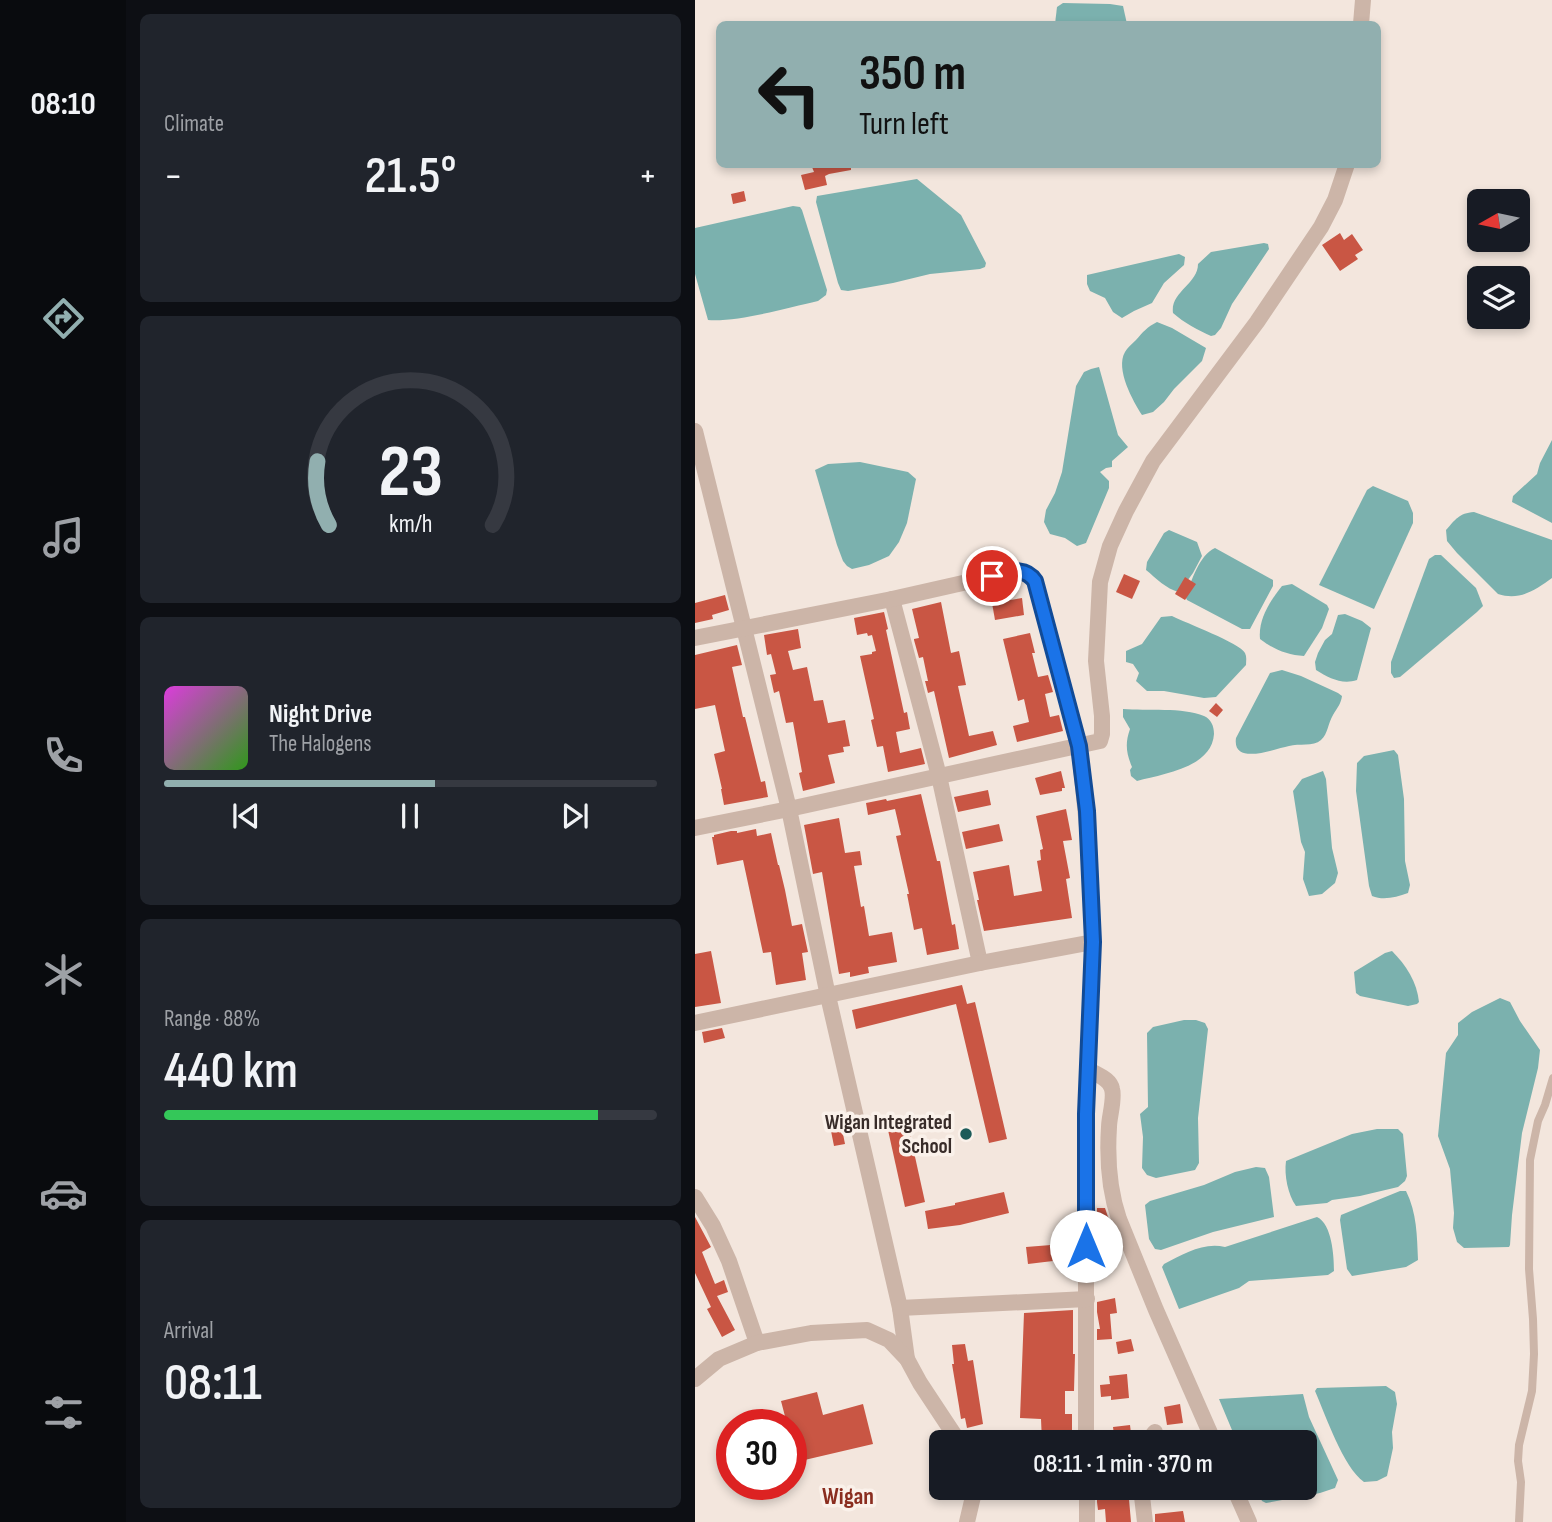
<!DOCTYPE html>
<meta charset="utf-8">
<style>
body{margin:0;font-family:"Sofia Sans Condensed",sans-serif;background:#20242c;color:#f1f3f6;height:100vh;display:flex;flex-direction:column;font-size:26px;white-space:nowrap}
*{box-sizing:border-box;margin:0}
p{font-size:23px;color:#9ea1a6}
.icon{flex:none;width:38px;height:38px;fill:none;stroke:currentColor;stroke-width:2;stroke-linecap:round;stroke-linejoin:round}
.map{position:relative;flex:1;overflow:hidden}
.drawer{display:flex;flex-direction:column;gap:14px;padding:14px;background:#0d0f14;width:569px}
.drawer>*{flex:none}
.top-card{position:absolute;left:21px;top:21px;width:665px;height:147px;border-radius:10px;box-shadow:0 4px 10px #0003;background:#91afaf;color:#111;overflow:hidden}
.needle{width:46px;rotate:261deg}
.tools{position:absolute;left:772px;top:189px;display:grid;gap:14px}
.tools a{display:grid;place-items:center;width:63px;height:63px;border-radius:10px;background:#171b24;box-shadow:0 4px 10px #0003;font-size:35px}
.speed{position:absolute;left:21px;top:1409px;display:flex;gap:14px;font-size:35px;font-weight:700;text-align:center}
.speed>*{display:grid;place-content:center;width:91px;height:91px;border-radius:50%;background:#171b24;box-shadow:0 4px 10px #0003;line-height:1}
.speed .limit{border:10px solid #d22;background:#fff;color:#111}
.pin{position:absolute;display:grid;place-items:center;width:60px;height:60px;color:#fff;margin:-30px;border:4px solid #fff;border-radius:50%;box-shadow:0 2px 7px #0007}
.me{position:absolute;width:77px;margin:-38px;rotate:0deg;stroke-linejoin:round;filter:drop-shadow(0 0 5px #0008)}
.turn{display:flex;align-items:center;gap:24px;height:147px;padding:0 28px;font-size:32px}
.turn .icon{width:91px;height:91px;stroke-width:2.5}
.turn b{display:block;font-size:49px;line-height:60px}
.big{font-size:52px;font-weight:600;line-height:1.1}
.drawer .card{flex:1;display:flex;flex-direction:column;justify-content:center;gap:10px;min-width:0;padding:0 24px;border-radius:10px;background:#20242c}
.drawer .dial{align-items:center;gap:0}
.dial svg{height:182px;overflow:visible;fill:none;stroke:#363941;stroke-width:7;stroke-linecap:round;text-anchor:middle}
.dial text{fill:#f1f3f6;stroke:none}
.song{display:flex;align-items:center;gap:21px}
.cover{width:84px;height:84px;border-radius:10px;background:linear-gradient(135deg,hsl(300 70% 55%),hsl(110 70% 35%))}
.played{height:7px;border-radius:4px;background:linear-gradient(90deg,#91afaf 55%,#363941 55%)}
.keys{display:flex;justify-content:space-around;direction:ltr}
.heat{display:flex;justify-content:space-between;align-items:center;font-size:38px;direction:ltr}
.charge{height:10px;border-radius:5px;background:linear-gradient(90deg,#34c759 88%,#363941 0)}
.trip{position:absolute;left:234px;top:1430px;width:388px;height:70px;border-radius:10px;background:#171b24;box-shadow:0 4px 10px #0003;font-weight:600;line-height:70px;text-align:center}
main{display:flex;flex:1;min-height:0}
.dock{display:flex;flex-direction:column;width:126px;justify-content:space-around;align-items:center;background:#090b0e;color:#9ea1a6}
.dock .icon{width:49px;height:49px}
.dock .selected{color:#91afaf}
.dock b{font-size:32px;color:#f1f3f6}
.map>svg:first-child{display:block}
</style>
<main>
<nav class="dock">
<b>08:10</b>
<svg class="icon selected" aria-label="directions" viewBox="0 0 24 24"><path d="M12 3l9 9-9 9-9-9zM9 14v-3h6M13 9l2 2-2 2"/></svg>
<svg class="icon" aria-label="music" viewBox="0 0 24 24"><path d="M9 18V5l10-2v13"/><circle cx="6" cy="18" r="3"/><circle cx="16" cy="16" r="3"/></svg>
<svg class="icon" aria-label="phone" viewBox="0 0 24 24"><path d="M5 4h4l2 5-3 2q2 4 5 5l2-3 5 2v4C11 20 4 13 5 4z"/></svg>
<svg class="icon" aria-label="climate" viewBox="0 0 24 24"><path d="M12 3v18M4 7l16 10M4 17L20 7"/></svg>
<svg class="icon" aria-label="car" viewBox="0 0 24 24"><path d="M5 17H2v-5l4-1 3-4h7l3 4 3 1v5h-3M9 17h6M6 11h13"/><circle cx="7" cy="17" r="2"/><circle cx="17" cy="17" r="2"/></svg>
<svg class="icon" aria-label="filters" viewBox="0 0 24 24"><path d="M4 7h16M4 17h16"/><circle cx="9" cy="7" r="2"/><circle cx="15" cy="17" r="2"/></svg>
</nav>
<section class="drawer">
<div class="card"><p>Climate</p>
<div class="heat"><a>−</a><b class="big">21.5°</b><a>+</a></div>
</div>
<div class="card dial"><svg viewBox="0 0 100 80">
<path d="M14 69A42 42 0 1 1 86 69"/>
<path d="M14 69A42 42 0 0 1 9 41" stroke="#91afaf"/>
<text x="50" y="56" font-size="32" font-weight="700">23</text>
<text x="50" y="72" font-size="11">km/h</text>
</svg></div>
<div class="card">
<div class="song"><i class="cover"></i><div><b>Night Drive</b><p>The Halogens</p></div></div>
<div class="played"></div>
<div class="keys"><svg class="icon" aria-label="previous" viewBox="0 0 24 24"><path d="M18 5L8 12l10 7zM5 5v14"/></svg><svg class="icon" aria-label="pause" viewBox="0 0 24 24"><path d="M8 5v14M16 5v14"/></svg><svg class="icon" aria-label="next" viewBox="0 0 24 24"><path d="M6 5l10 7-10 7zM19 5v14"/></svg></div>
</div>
<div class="card"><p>Range · 88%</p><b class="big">440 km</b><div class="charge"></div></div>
<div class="card"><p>Arrival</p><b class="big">08:11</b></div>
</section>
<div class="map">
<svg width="858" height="1522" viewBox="0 0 858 1522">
<rect width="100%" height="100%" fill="#f3e6dd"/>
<!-- water -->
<g fill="#7bb1ae">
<path d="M 368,3 L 415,4 L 428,6 L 432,24 L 360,24 L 362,7 Z"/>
<path d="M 222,179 L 266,215 L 291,263 L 290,267 L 285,269 L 235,274 L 198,283 L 153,291 L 146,290 L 143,283 L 121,202 L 122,196 Z"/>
<path d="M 98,206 L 105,207 L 107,210 L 132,290 L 131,295 L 123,301 C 92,308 44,322 13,320 L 0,274 L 0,228 Z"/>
<path d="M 569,243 L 573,244 L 574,249 L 537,304 L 526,328 L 520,335 L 516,336 C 503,330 489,323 478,313 C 475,292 503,284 503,264 L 516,252 Z"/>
<path d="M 484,254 L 490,257 L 489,265 L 469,283 L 457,303 L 439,311 L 427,318 L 418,312 L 410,298 L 395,291 L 392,284 L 392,275 Z"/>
<path d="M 462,322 L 477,328 L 511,348 L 507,361 L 479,389 L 469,402 L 458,412 L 447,415 C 438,401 420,369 430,352 C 432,348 437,344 441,340 C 448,332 452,327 462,322 Z"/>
<path d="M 404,367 L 423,435 L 433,447 L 417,461 L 417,467 L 411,468 L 405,472 L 414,481 L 414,488 L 391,543 L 382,546 L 370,538 L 355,534 L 349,522 L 351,510 L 360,493 L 367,472 L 381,386 L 389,372 L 396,369 Z"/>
<path d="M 857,440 L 858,523 L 857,523 L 817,502 L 818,496 L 842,474 L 845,463 Z"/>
<path d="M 165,462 L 213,472 L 221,479 L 212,523 L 204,542 L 194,556 L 174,565 L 157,569 L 152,566 L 148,561 L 142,545 L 120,470 L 133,464 Z"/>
<path d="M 678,486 L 713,501 L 718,513 L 718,523 L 679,609 L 624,585 L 672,490 Z"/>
<path d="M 779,512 L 857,540 L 857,578 C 840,590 825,601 803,594 L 762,553 L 752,541 L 751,530 C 760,520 764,513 779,512 Z"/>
<path d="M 474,530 L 502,542 L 507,556 L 498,573 L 484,592 C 471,589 461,578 451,570 L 452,562 L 469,533 Z"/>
<path d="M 520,548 L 578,580 L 578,586 L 555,629 L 547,629 L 492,600 L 490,596 C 497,581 504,555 520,548 Z"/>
<path d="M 740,555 L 746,555 L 781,588 L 788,606 L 782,612 L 705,677 L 699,678 L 696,673 L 696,662 L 734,559 Z"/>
<path d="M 597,584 L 632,605 L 634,609 L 627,628 L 609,656 C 592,655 578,649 565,639 C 563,619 575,601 587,586 Z"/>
<path d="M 650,614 L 667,621 L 676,628 L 662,680 C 647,685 634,678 621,670 L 620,662 L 623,653 L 630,640 L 637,634 L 643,615 Z"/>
<path d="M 477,616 C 491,623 545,643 550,653 C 552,657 551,661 551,665 L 521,697 L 509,698 L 469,691 L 452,691 L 441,681 L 444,673 L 438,664 L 431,662 L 431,651 L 447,644 L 466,617 Z"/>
<path d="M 587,670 L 606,676 L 643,693 L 647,696 C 646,704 642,708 638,715 C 633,723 633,734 626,740 C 618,747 604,743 594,746 C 579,749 537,766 541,738 L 575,673 Z"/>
<path d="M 428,709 C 451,711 488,707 509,716 C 516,719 519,726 519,734 C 517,768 467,774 442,781 L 436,776 L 435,770 L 437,767 C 431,753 430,743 435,729 L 428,717 Z"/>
<path d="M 699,750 L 703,755 L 709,799 L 710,861 L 715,885 L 713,893 C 701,897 689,901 677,896 L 674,886 L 661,791 L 662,763 L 669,756 Z"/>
<path d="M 628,771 L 631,779 L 637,848 L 643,873 L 640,883 L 627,894 L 614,896 L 608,879 L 610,852 L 606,842 L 598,791 L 607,779 Z"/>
<path d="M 697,951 C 711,965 722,982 724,1002 L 722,1004 L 713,1006 L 665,996 L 661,993 L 659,972 L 690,953 Z"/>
<path d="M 805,998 L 815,1002 L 825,1021 L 845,1050 L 843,1068 L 827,1133 L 817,1215 L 815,1245 L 814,1247 L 769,1248 L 762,1242 L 758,1228 L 759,1213 L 755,1169 L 743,1136 L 751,1053 L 763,1035 L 763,1023 L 777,1012 Z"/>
<path d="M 489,1020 L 501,1020 L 510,1023 L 513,1029 L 503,1118 L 504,1163 L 500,1170 L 461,1178 L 452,1175 L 447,1168 L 448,1137 L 445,1114 L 453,1107 L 452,1033 L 458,1027 Z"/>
<path d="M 682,1129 L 703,1129 L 708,1134 L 712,1176 L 710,1181 L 703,1187 L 665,1196 L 637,1200 L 632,1203 L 601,1206 C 593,1195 589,1175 591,1161 L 657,1134 Z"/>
<path d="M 561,1167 L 570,1168 L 574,1177 L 579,1217 L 518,1232 L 466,1250 L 460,1249 L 454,1239 L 450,1205 L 455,1201 L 509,1185 L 540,1172 Z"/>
<path d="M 705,1191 L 711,1191 C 722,1213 722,1236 723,1260 L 711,1267 L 657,1276 L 652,1269 L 645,1220 L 646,1215 Z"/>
<path d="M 622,1217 C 637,1224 639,1256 639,1271 L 633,1275 L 554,1281 L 544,1288 L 484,1309 L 467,1267 L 469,1264 C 489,1254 508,1242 530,1247 Z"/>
<path d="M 691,1386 L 700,1392 L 702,1404 L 697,1432 L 698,1448 L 692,1476 L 682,1481 L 669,1482 C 648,1467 631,1416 620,1391 L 622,1388 Z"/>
<path d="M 608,1394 L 614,1417 L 643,1480 L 640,1488 L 625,1493 L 571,1503 L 567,1501 L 560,1488 L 611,1488 L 611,1442 L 542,1442 L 524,1399 Z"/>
</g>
<!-- building -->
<g fill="#c95644">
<path d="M 129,164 L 156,164 L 156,170 L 134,174 L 130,176 L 132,185 L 110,190 L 106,175 L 119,172 L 117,167 Z"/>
<path d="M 49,191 L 51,201 L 38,204 L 36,194 Z"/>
<path d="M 645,233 L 649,240 L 657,234 L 668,250 L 660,255 L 663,259 L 645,271 L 627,245 Z"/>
<path d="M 429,574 L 445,581 L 437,599 L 421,592 Z"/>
<path d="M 490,577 L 501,584 L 490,600 L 480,594 Z"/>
<path d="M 30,595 L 34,610 L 17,615 L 18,619 L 0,623 L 0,603 Z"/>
<path d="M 327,598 L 329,615 L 300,620 L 297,603 Z"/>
<path d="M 246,602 L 256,653 L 264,651 L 271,685 L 263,686 L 274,736 L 298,731 L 302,745 L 254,758 L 239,691 L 233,693 L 230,681 L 233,681 L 228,657 L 224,658 L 219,640 L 219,639 L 224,638 L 217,609 Z"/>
<path d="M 189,612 L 193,629 L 191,630 L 209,713 L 212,712 L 215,729 L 201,732 L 205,753 L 226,748 L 230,764 L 193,772 L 188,746 L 182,747 L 176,720 L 179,719 L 165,656 L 177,654 L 177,652 L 181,651 L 177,635 L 173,636 L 172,633 L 162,635 L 159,618 Z"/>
<path d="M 103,629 L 106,648 L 93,651 L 98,670 L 112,667 L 119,701 L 128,700 L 133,723 L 150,720 L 155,746 L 148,747 L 149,752 L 133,755 L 140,783 L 108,791 L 104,773 L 107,772 L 98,722 L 91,723 L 84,691 L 79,693 L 75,675 L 81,674 L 76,654 L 72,655 L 69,635 Z"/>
<path d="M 335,633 L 340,653 L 337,653 L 343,677 L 353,675 L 358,692 L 350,694 L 355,717 L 364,715 L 368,731 L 322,742 L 318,726 L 334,722 L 329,699 L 323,701 L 308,639 Z"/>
<path d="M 42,645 L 47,665 L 37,667 L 48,717 L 50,717 L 66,782 L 70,781 L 73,797 L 29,805 L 26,789 L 27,789 L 19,754 L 30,751 L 20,705 L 0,709 L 0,655 Z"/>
<path d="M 521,703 L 528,710 L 522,717 L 514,711 Z"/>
<path d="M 366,771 L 370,788 L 367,788 L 367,791 L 345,795 L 340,778 Z"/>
<path d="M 293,790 L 296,805 L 263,812 L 259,797 Z"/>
<path d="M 226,794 L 242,861 L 245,861 L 257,925 L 260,924 L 264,949 L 232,955 L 227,928 L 219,930 L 212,894 L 214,894 L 201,836 L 206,835 L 200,809 L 173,815 L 171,803 L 191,799 L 192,801 Z"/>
<path d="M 371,809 L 377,840 L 368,841 L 375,878 L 371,879 L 377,918 L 289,931 L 282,900 L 284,900 L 278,872 L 314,865 L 319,896 L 347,891 L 342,861 L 346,860 L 345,850 L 348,849 L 341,816 Z"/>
<path d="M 144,818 L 150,853 L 165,851 L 167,865 L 159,866 L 166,907 L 169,906 L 174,936 L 197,932 L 202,962 L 173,967 L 174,973 L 155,977 L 155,972 L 144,974 L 127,872 L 118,874 L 109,825 Z"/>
<path d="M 304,824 L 308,841 L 271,849 L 267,832 Z"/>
<path d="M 61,829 L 62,836 L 76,833 L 83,865 L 84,865 L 90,890 L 97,926 L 107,924 L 113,952 L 107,953 L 111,980 L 81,985 L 76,952 L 68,953 L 48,860 L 22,865 L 17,837 L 19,837 L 19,835 L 36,831 L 42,831 L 42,833 Z"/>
<path d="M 16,951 L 26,1003 L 0,1007 L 0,954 Z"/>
<path d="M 267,985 L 272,1004 L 280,1002 L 312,1139 L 294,1143 L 261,1004 L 161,1029 L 157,1010 Z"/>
<path d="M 27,1028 L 30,1038 L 9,1043 L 7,1032 Z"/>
<path d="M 211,1116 L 230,1202 L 210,1207 L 191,1121 Z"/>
<path d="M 147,1129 L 150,1144 L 139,1146 L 136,1131 Z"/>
<path d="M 309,1192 L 314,1213 L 265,1225 L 233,1229 L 230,1211 L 260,1205 L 260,1203 Z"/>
<path d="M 402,1208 L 410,1208 L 418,1232 L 418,1238 L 402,1238 Z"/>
<path d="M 0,1217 L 16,1247 L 7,1252 L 20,1284 L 29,1280 L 33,1292 L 22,1296 L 40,1330 L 27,1337 L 12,1309 L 16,1307 L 0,1273 Z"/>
<path d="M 356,1245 L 358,1261 L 333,1264 L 331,1247 Z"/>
<path d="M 420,1298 L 422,1313 L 415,1314 L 417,1339 L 402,1340 L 402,1329 L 405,1329 L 402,1312 L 402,1302 Z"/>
<path d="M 378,1310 L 378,1354 L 380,1354 L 379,1391 L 370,1391 L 370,1414 L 377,1414 L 377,1442 L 347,1442 L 346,1419 L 325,1418 L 329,1313 Z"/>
<path d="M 436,1339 L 439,1351 L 423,1354 L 421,1342 Z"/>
<path d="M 270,1344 L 273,1361 L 278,1360 L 288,1424 L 272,1428 L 270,1418 L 266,1419 L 264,1406 L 257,1364 L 259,1364 L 257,1345 Z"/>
<path d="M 432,1374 L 434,1398 L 416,1400 L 416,1396 L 406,1397 L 405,1385 L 415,1384 L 414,1376 Z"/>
<path d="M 122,1392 L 128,1415 L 168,1404 L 178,1444 L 101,1462 L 96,1443 L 96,1424 L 92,1424 L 86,1401 Z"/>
<path d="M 485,1404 L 488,1423 L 472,1425 L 469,1407 Z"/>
<path d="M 435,1425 L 437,1442 L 420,1442 L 418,1427 Z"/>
<path d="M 409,1488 L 433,1488 L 436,1522 L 411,1522 L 410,1509 L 403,1510 L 402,1502 L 402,1492 L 409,1491 Z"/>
<path d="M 488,1511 L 490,1522 L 460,1522 L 460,1514 Z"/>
</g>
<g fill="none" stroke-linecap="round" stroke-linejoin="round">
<!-- lane -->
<path stroke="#ccb5a8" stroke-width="8" d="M 824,1522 L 826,1482 L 823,1461 L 824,1445 L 837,1391 L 839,1354 L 838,1319 L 834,1269 L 835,1160 L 843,1121 L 850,1105 L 858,1078"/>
<!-- street -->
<g stroke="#ccb5a8" stroke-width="16">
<path d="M 666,24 L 668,0"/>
<path d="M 0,431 L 94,809 L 133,996 L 205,1308 L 212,1359"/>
<path d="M 197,599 L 244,776 L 285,963"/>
<path d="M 0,638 L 197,599 L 321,571 C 330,572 335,574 340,581 L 384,746 L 394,847 L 398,942 L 391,1114 L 391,1442"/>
<path d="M 0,828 L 94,809 L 405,741 L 407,734 L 407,716 L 401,661 L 405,582 L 415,546 L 431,511 L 458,461 L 562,322 L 626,227 L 640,200 L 652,164"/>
<path d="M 0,1023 L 285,963 L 398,942"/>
<path d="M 393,1069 C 401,1075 415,1078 417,1089 C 420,1099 414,1117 414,1127 C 412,1158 414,1190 424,1219 L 461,1310 L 519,1442"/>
<path d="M 0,1197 L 18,1226 L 34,1261 L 62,1343"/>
<path d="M 205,1308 L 392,1299"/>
<path d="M 0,1379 L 24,1359 L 62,1343 L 116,1333 L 172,1330 L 194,1340 L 212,1359 L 225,1383 L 264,1442"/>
<path d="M 452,1442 L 460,1432"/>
<path d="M 392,1488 L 392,1522"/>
<path d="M 446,1488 L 450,1522"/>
<path d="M 539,1488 L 554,1522"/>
<path d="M 272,1522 L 280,1488"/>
</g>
</g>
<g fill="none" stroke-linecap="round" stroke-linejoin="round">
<defs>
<path id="route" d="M 297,576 C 313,573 329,565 340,581 L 384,746 L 392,811 L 398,942 L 391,1114 L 391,1246"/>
</defs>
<!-- route casing -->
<use href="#route" stroke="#114b97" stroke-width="18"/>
<!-- route -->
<use href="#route" stroke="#1a73e8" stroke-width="12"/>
</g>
<!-- markers -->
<circle fill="#1c5b59" stroke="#faf1ea" stroke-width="2.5" cx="271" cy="1134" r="7"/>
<g text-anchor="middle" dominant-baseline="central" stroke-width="7" stroke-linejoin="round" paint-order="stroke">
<!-- poi labels -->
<g font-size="21" font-weight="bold" fill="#382c29" stroke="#faf1ea" text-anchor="end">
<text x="257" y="1122">Wigan Integrated<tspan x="257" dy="24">School</tspan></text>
</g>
<!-- quarter labels -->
<g font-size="24" font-weight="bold" fill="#8a2d1f" stroke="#faf1ea">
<text x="153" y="1496">Wigan</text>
</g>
</g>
</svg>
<div class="tools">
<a><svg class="needle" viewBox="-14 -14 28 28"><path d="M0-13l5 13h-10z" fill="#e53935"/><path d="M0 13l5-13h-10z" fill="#9ea1a6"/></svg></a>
<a><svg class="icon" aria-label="layers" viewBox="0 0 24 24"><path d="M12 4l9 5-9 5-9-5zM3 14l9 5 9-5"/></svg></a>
</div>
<div class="speed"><div class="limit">30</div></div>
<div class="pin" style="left:297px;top:576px;background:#d93025"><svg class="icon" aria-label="arrive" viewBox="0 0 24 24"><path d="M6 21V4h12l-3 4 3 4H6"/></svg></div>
<svg class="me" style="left:391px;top:1246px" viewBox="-20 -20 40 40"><circle r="19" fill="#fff"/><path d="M0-13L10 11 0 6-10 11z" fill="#1a73e8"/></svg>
<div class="trip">08:11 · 1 min · 370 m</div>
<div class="top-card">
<div class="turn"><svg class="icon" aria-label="left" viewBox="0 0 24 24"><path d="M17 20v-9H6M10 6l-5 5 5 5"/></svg><div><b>350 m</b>Turn left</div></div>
</div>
</div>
</main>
